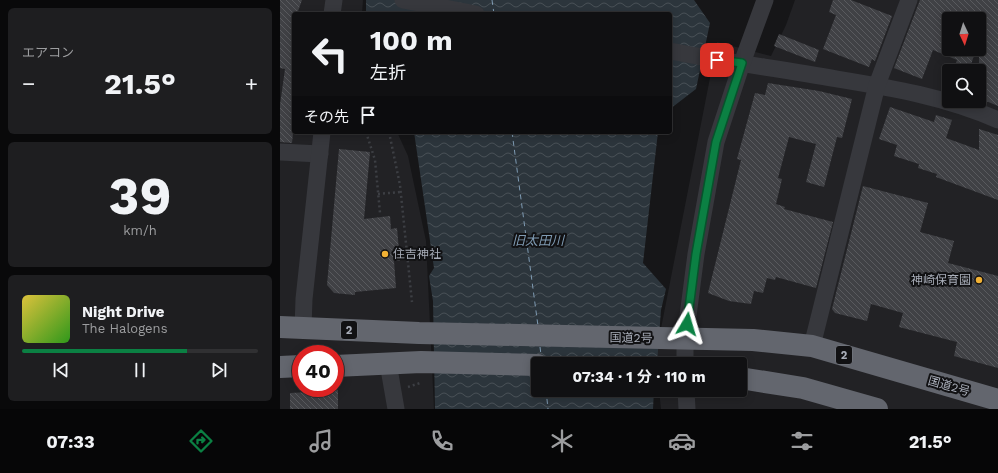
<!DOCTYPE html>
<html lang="ja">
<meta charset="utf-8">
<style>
body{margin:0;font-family:"Work Sans","Noto Sans JP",sans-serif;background:#1e1e20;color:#f1f3f6;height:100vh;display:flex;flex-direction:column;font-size:15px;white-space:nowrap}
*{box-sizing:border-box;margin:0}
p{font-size:13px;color:#9c9d9f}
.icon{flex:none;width:22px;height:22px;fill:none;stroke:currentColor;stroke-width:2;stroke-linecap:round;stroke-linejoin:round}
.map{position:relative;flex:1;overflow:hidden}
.panel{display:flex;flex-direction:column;gap:8px;padding:8px;background:#09090a;width:280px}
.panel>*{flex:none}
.hud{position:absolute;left:12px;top:12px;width:380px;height:122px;border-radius:4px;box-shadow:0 2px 10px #0003,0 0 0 1px #303032;background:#101012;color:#f1f3f6;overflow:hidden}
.needle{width:26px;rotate:176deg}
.fabs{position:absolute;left:662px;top:12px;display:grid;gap:8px}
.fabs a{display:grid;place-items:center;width:44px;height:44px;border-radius:4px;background:#101012;box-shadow:0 2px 10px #0003,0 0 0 1px #303032;font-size:20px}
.speed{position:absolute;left:12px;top:345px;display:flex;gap:8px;font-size:20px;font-weight:700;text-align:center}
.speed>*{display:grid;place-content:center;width:52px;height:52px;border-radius:50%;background:#101012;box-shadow:0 2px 10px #0003,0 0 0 1px #303032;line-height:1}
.speed .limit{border:6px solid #d22;background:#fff;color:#111}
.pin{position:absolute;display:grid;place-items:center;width:34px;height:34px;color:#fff;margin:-17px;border-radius:8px;box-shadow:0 2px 6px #0006}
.me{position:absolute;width:44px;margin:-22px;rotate:7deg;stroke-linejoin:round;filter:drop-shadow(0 0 3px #0008)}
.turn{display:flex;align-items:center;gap:14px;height:84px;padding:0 12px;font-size:18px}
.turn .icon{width:52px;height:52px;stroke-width:2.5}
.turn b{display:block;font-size:28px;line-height:34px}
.then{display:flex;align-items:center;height:38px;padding:0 12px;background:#0003;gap:8px;font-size:15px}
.big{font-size:30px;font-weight:700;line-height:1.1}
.panel .tile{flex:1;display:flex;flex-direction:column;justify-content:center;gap:6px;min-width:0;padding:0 14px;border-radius:6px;background:#1e1e20}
.panel .dial{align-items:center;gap:0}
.dial b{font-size:52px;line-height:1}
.song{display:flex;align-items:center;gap:12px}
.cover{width:48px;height:48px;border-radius:6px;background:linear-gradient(135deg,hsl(50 70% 55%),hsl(110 70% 35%))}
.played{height:4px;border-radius:2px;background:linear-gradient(90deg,#0b8043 70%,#303032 70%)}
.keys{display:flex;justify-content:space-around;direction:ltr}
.heat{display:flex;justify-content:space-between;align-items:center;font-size:22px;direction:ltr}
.trip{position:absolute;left:251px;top:357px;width:216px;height:40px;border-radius:4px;background:#101012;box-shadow:0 2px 10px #0003,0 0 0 1px #303032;font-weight:700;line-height:40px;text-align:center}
.tab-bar{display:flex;height:64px;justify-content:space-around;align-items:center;background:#060607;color:#9c9d9f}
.tab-bar .icon{width:28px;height:28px}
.tab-bar .active{color:#0b8043}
.tab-bar b{font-size:18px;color:#f1f3f6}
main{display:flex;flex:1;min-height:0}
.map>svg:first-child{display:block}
</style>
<main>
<section class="panel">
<div class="tile"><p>エアコン</p>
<div class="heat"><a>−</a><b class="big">21.5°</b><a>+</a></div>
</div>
<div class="tile dial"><b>39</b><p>km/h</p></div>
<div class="tile">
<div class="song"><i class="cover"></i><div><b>Night Drive</b><p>The Halogens</p></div></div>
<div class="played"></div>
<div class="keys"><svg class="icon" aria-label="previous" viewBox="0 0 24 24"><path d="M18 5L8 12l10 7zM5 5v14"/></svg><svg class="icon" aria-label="pause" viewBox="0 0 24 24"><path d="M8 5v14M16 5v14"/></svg><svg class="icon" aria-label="next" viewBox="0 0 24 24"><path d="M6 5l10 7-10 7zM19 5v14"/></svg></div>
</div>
</section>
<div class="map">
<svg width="718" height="409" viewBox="0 0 718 409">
<defs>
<pattern id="water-waves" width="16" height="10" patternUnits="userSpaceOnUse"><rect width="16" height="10" fill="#2c353c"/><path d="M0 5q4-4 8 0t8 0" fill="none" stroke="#485056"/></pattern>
<pattern id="building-back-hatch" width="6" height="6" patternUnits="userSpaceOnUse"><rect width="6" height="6" fill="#404145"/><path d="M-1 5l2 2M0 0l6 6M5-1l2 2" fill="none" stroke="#595a5e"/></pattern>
</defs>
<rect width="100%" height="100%" fill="#161618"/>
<!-- built -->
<g fill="#222225" fill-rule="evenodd">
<path d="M 0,0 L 83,0 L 82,14 L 14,14 L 14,132 L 117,132 L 128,156 L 146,241 L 154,409 L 0,409 ZM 21,354 L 55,354 L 55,388 L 21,388 Z"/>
<path d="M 515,0 L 718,0 L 718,409 L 381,409 L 379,390 L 460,390 L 460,364 L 376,364 L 376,354 L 437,42 L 491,56 L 506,25 ZM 669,19 L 699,19 L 699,49 L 669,49 ZM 669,71 L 699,71 L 699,101 L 669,101 Z"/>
</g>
<!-- water -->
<g fill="url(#water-waves)">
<path d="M 86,0 L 414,0 L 430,23 L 416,89 L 390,109 L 390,14 L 86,14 Z"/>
<path d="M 134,132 L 378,132 L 363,263 L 386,289 L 381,310 L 377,364 L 258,364 L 258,390 L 374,390 L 373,409 L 155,409 L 153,301 L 149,276 L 154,268 Z"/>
</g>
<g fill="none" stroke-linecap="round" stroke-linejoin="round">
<!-- ferry -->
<g stroke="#7f9bb3" stroke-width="1" stroke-dasharray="5 4" stroke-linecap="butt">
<path d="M 212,0 L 214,14"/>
<path d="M 232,132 L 258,326"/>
<path d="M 260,347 L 261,355"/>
<path d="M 266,390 L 268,409"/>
</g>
</g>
<!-- building -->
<g fill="url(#building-back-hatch)">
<path d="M 0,0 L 22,0 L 17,14 L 14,14 L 14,133 L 13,133 L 12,143 L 0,142 L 0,105 L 5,69 L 0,68 Z"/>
<path d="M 553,0 L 571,0 L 612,16 L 595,61 L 592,59 L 589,67 L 543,49 L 556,15 L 549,12 Z"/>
<path d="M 640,0 L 718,0 L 718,106 L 699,98 L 699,19 L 669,19 L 669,49 L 696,49 L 689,71 L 673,71 L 677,60 L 653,50 L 642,79 L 614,68 Z"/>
<path d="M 499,34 L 539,50 L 535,62 L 494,46 Z"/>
<path d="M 488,83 L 539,91 L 572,99 L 562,138 L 557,137 L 544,187 L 526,182 L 536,144 L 509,137 L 498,178 L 502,179 L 496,204 L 505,207 L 504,209 L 553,222 L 536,288 L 496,277 L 495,280 L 487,278 L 483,293 L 474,291 L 471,304 L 449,301 L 428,293 L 461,160 L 457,159 L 475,93 L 485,95 Z"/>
<path d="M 610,107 L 654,122 L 656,115 L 672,120 L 666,138 L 699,150 L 699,129 L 718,135 L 718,200 L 656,177 L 657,174 L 638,168 L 639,164 L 614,156 L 617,145 L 599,139 Z"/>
<path d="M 59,149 L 90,152 L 84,219 L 110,216 L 111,229 L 117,228 L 120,261 L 114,261 L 116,288 L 75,292 L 75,295 L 54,293 L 47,285 Z"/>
<path d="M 583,186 L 648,203 L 640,232 L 674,241 L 668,263 L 718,276 L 718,368 L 674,356 L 677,342 L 619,327 L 623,313 L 591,304 L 587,321 L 555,313 L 552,309 Z"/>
<path d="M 30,390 L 58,390 L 58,409 L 10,409 L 10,393 L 30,392 Z"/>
</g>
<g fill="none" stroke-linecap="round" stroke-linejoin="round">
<!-- path -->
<g stroke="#3d3f44" stroke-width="2.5" stroke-dasharray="2 3" stroke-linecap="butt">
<path d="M 86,132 L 95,160 L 100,213"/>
<path d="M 109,132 L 120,185 L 132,302"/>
<path d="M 98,194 L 120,192"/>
<path d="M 128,387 L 140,383"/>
</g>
<!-- minor -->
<g stroke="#37383d" stroke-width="17">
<path d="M 123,0 L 196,14"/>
<path d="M 52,14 L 54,0"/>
<path d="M 390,51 C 445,62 502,69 557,79 C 612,88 666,97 718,120"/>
<path d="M 0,152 L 40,154"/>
<path d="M 23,328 L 24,299 L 42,132"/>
<path d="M 532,346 L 597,85 L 629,0"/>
<path d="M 108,363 L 116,409"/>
<path d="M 405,364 L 405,339 L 416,254 L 436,142 L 462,63 L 485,0"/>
<path d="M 406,390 L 407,409"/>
</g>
<!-- highway -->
<g stroke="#63666e" stroke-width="22">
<path d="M 0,327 L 139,333 L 473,340 L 532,346 L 718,400"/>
<path d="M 55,366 L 141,362 L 258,365"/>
<path d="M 0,367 L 21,366"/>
<path d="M 460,378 L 523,388 L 597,409"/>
</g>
</g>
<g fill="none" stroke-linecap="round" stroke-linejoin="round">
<defs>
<path id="route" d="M 407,324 L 416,254 L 436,142 L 462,63 L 437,60"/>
</defs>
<!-- route casing -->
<use href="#route" stroke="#07532c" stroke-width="10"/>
<!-- route -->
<use href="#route" stroke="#0b8043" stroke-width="7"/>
</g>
<!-- markers -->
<g fill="#f2b134" stroke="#111113" stroke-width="1.5">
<circle cx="105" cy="254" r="4"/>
<circle cx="699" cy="280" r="4"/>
</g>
<g text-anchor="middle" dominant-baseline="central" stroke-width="4" stroke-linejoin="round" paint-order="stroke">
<!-- shield labels -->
<g fill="#111113" stroke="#7b7e86" stroke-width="1">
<rect x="61" y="321" width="16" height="18" rx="3"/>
<rect x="556" y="346" width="16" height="18" rx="3"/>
</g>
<g font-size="11" font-weight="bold" fill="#a8adb8">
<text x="69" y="330">2</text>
<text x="564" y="355">2</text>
</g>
<!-- poi labels -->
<g font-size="12" fill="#a8adb8" stroke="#111113" text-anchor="start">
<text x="113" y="254">住吉神社</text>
<text x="691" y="280" text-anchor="end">神崎保育園</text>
</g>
<!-- street labels -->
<g font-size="12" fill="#a8adb8" stroke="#111113">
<text transform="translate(351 338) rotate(1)">国道2号</text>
<text transform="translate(669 386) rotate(16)">国道2号</text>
</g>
<!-- water labels -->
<g font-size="13" font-style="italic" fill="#7f9bb3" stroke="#111113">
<text x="258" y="240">旧太田川</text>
</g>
</g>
</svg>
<div class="fabs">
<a><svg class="needle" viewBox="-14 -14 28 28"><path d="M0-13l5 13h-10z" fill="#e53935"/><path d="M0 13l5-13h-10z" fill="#9c9d9f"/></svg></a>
<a><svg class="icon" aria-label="search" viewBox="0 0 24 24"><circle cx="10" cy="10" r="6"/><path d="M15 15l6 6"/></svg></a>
</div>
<div class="speed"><div class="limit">40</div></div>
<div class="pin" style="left:437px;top:60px;background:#d93025"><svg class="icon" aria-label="arrive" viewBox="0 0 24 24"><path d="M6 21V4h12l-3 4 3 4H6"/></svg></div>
<svg class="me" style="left:407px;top:324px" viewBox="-20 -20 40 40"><path d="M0-17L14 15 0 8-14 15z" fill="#0b8043" stroke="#fff" stroke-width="4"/></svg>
<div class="trip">07:34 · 1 分 · 110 m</div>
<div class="hud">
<div class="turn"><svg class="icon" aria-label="left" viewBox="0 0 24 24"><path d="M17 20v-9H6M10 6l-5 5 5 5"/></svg><div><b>100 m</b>左折</div></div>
<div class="then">その先<svg class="icon" aria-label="arrive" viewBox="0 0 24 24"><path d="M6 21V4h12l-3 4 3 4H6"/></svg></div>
</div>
</div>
</main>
<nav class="tab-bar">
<b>07:33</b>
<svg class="icon active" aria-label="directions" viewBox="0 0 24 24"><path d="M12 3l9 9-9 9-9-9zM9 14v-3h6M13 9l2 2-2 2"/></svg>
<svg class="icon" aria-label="music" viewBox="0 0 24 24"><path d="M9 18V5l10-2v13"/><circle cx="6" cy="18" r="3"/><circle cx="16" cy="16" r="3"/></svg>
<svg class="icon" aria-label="phone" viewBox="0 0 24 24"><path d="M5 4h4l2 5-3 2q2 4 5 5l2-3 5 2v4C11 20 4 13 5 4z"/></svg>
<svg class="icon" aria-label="climate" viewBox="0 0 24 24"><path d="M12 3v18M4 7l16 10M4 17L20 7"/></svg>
<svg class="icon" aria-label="car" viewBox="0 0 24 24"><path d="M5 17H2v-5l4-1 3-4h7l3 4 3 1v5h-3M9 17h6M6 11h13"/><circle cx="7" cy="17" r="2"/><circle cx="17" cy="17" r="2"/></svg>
<svg class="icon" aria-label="filters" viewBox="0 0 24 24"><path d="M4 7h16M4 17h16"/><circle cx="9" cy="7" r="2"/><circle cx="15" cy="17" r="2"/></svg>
<b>21.5°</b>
</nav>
